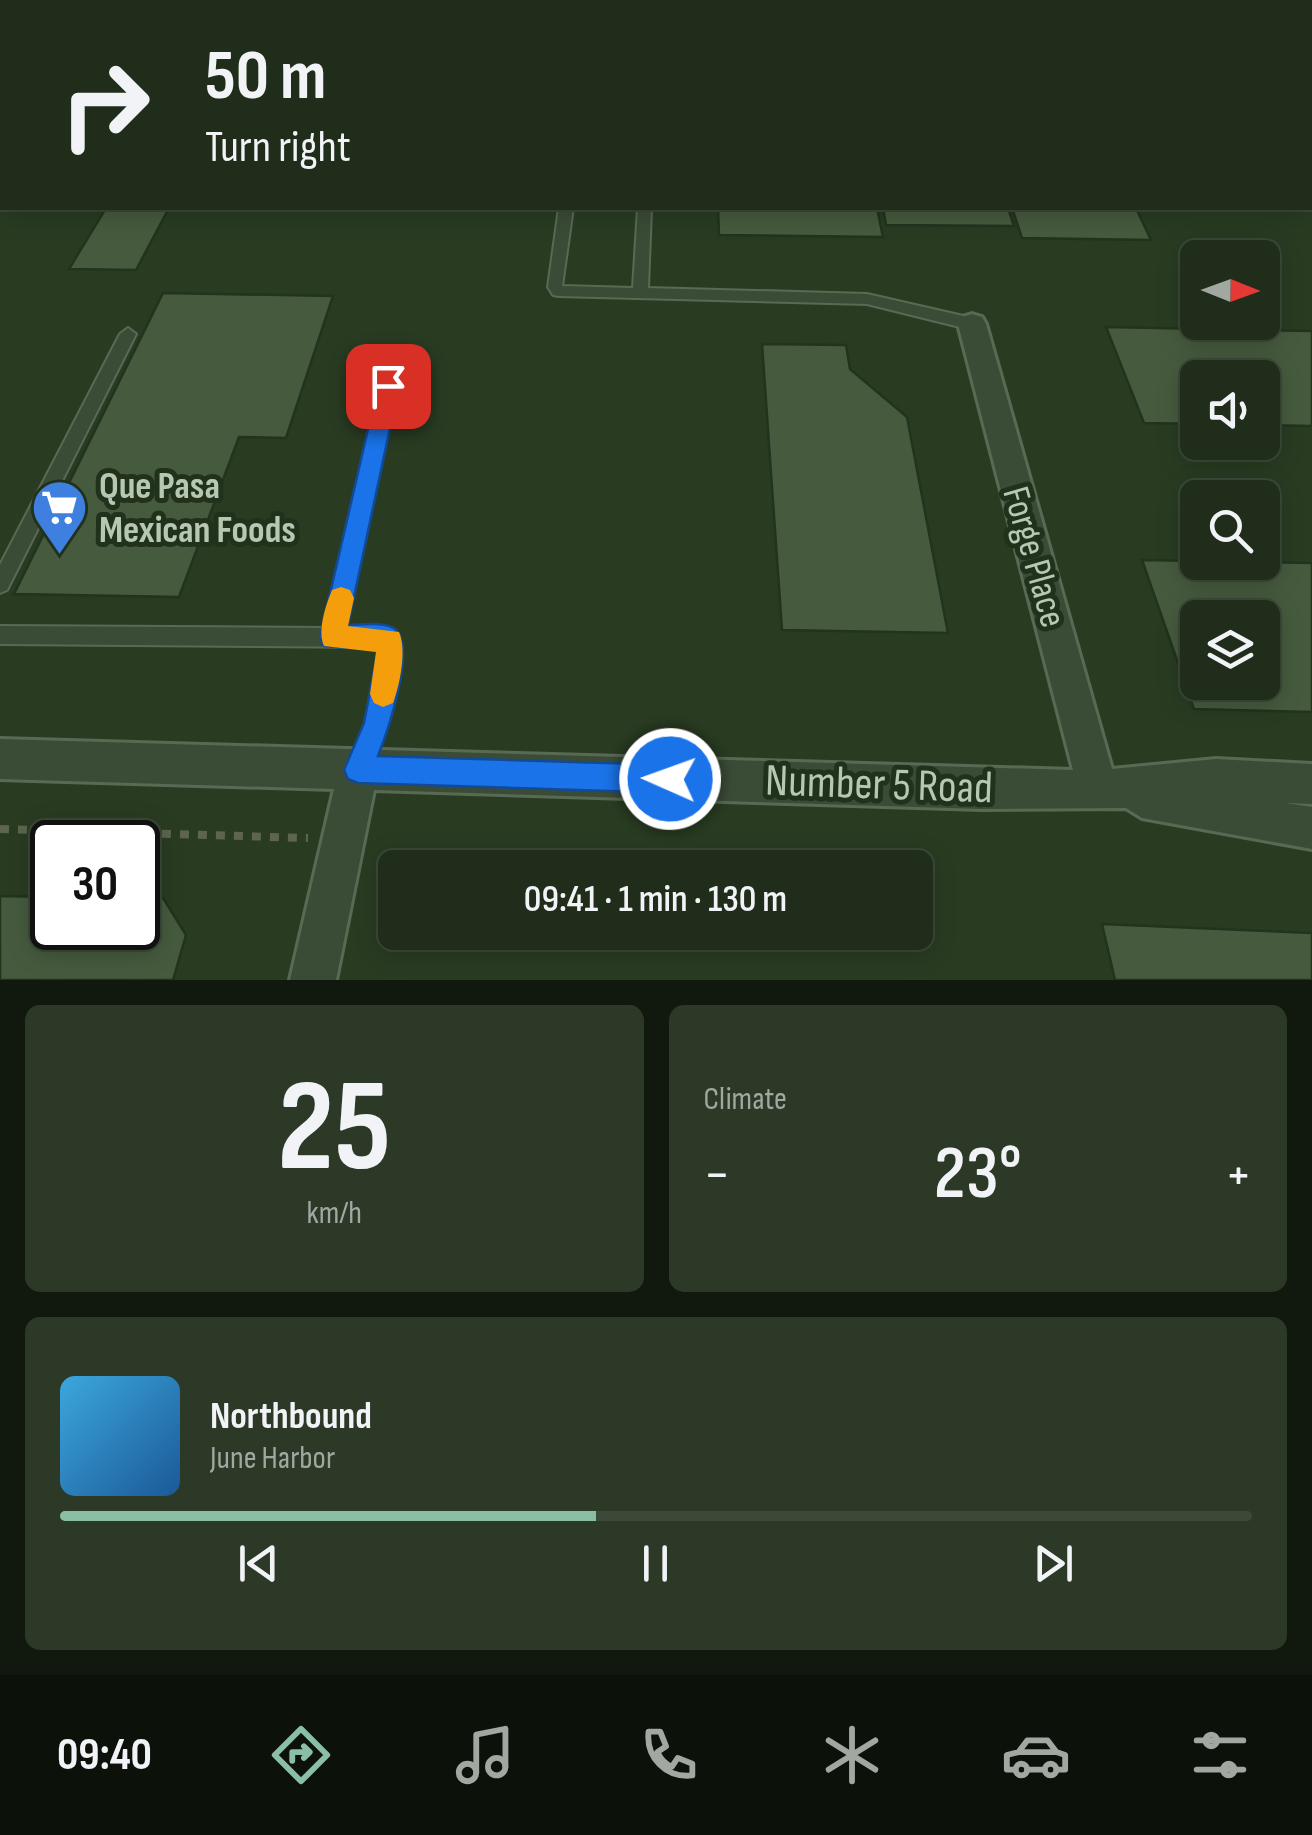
<!DOCTYPE html>
<meta charset="utf-8">
<style>
body{margin:0;font-family:"Sofia Sans Condensed",sans-serif;background:#2c3927;color:#f1f3f6;height:100vh;display:flex;flex-direction:column;font-size:38px;white-space:nowrap}
*{box-sizing:border-box;margin:0}
p{font-size:32px;color:#a1a8a2}
.icon{flex:none;width:55px;height:55px;fill:none;stroke:currentColor;stroke-width:2;stroke-linecap:round;stroke-linejoin:round}
.map{position:relative;height:980px;overflow:hidden}
.sheet{display:flex;flex-direction:column;gap:25px;padding:25px;background:#11190e;flex:1}
.sheet>*{flex:none}
.banner{position:absolute;left:0px;top:0px;width:1312px;height:210px;box-shadow:0 5px 25px #0003,0 0 0 2px #3c4939;background:#1f2d1a;color:#f1f3f6;overflow:hidden}
.needle{width:65px;rotate:91deg}
.controls{position:absolute;left:1180px;top:240px;display:grid;gap:20px}
.controls a{display:grid;place-items:center;width:100px;height:100px;border-radius:15px;background:#1f2d1a;box-shadow:0 5px 25px #0003,0 0 0 2px #3c4939;font-size:50px}
.speed{position:absolute;left:30px;top:820px;display:flex;gap:20px;font-size:50px;font-weight:700;text-align:center}
.speed>*{display:grid;place-content:center;width:130px;height:130px;border-radius:50%;background:#1f2d1a;box-shadow:0 5px 25px #0003,0 0 0 2px #3c4939;line-height:1}
.speed .limit{border:5px solid #111;border-radius:15px;background:#fff;color:#111}
.pin{position:absolute;display:grid;place-items:center;width:85px;height:85px;color:#fff;margin:-42px;border-radius:20px;box-shadow:0 5px 15px #0006}
.me{position:absolute;width:110px;margin:-55px;rotate:272deg;stroke-linejoin:round;filter:drop-shadow(0 0 8px #0008)}
.turn{display:flex;align-items:center;gap:35px;height:210px;padding:0 40px;font-size:45px}
.turn .icon{width:130px;height:130px;stroke-width:2.5}
.turn b{display:block;font-size:70px;line-height:85px}
.big{font-size:75px;font-weight:600;line-height:1.1}
.sheet .widget{flex:1;display:flex;flex-direction:column;justify-content:center;gap:15px;min-width:0;padding:0 35px;border-radius:15px;background:#2c3927}
.sheet .dial{align-items:center;gap:0}
.dial b{font-size:130px;line-height:1}
.song{display:flex;align-items:center;gap:30px}
.cover{width:120px;height:120px;border-radius:15px;background:linear-gradient(135deg,hsl(200 70% 55%),hsl(210 70% 35%))}
.played{height:10px;border-radius:5px;background:linear-gradient(90deg,#8abfa5 45%,#3c4939 45%)}
.keys{display:flex;justify-content:space-around;direction:ltr}
.heat{display:flex;justify-content:space-between;align-items:center;font-size:55px;direction:ltr}
.sheet .tiles{flex:1;display:grid;gap:25px;grid-template-columns:1fr 1fr}
.widget:last-child{grid-column:span 2}
.trip{position:absolute;left:378px;top:850px;width:555px;height:100px;border-radius:15px;background:#1f2d1a;box-shadow:0 5px 25px #0003,0 0 0 2px #3c4939;font-weight:600;line-height:100px;text-align:center}
.menu{display:flex;height:160px;justify-content:space-around;align-items:center;background:#0c120a;color:#a1a8a2}
.menu .icon{width:70px;height:70px}
.menu .active{color:#8abfa5}
.menu b{font-size:45px;color:#f1f3f6}
.map>svg:first-child{display:block}
</style>
<div class="map">
<svg width="1312" height="980" viewBox="0 0 1312 980">
<rect width="100%" height="100%" fill="#293c22"/>
<!-- building -->
<g fill="#465b3e" stroke="#23331d" stroke-width="2.5" fill-rule="evenodd">
<path d="M 173,0 L 337,0 L 172,2 Z"/>
<path d="M 844,0 L 945,0 L 946,2 L 844,2 Z"/>
<path d="M 1170,0 L 1298,0 L 1300,2 L 1172,2 Z"/>
<path d="M 106,208 L 169,208 L 136,270 L 69,269 Z"/>
<path d="M 718,208 L 877,208 L 883,237 L 719,235 Z"/>
<path d="M 883,208 L 1008,208 L 1014,226 L 886,225 Z"/>
<path d="M 1012,208 L 1136,208 L 1151,240 L 1022,238 Z"/>
<path d="M 163,293 L 333,296 L 286,438 L 239,437 L 179,597 L 14,594 Z"/>
<path d="M 1106,327 L 1312,331 L 1312,426 L 1262,425 L 1262,378 L 1198,378 L 1198,424 L 1144,423 Z"/>
<path d="M 762,344 L 846,345 L 850,369 L 907,417 L 948,633 L 782,630 Z"/>
<path d="M 1142,560 L 1312,563 L 1312,712 L 1194,709 ZM 1198,618 L 1262,618 L 1262,682 L 1198,682 Z"/>
<path d="M 0,896 L 52,897 L 52,928 L 138,928 L 138,898 L 163,898 L 186,935 L 173,980 L 0,980 Z"/>
<path d="M 1102,924 L 1312,933 L 1312,980 L 1115,980 Z"/>
</g>
<g fill="none" stroke-linecap="round" stroke-linejoin="round">
<defs>
<g id="lane">
<path d="M 1023,0 L 1033,0 L 1034,2 L 1024,2 Z"/>
<path d="M 1150,0 L 1161,0 L 1162,2 L 1151,2 Z"/>
<path d="M 559,208 L 573,208 L 562,286 L 633,288 L 638,208 L 651,208 L 648,288 L 867,294 L 972,318 L 980,324 L 972,330 L 867,304 L 558,296 L 553,295 L 548,287 Z"/>
<path d="M 128,328 L 136,334 L 7,590 L 0,593 L 0,565 L 120,334 Z"/>
<path d="M 388,380 L 396,386 L 345,628 C 370,629 389,621 402,647 L 388,724 L 367,777 L 359,780 L 351,777 L 348,769 L 368,724 L 380,647 L 0,644 L 0,626 L 325,628 L 380,386 Z"/>
</g>
<path id="street" d="M 972,314 L 982,317 L 986,324 L 1112,769 L 1216,759 L 1312,764 L 1312,804 L 1285,803 L 1312,807 L 1312,849 L 1142,818 L 1126,808 L 982,809 L 374,790 L 336,980 L 290,980 L 334,789 L 0,779 L 0,739 L 1073,770 L 958,324 L 962,317 Z"/>
</defs>
<!-- lane casing -->
<use href="#lane" stroke="#596a54" stroke-width="4"/>
<!-- street casing -->
<use href="#street" stroke="#596a54" stroke-width="6"/>
<!-- path -->
<path stroke="#5d654d" stroke-width="8" stroke-dasharray="9 9" stroke-linecap="butt" d="M 0,829 L 308,838"/>
<!-- lane -->
<use href="#lane" fill="#3b4c36" fill-rule="evenodd"/>
<!-- street -->
<use href="#street" fill="#3b4c36" fill-rule="evenodd"/>
</g>
<!-- route -->
<path fill="#1a73e8" stroke="#114b97" stroke-width="2.5" d="M 388,378 L 399,386 L 348,625 C 361,625 384,621 395,629 C 417,647 387,733 378,756 L 670,765 L 680,769 L 684,779 L 680,789 L 670,793 L 358,783 L 348,779 L 344,770 L 364,723 L 378,650 L 324,646 L 320,637 L 378,386 Z"/>
<!-- slow -->
<path fill="#f59e0b" d="M 341,587 L 350,590 L 354,598 L 348,626 L 399,632 C 407,650 400,685 393,703 L 383,707 L 374,703 L 370,694 L 376,652 L 324,646 C 317,630 326,605 332,590 Z"/>
<!-- icons -->
<defs>
<symbol id="supermarket-pin" viewBox="-11 -11 22 30"><path d="M0 17L-7.5 6A9.5 9.5 0 1 1 7.5 6Z" fill="#3f7fe0" stroke="#21311b"/><path d="M-6-5.5h2.5l.6 2H6L4.5 2H-2.5L-4.4-4H-6ZM-1.5 3.2a1.3 1.3 0 1 0 .1 0ZM3 3.2a1.3 1.3 0 1 0 .1 0Z" fill="#fff"/></symbol>
</defs>
<g fill-rule="evenodd">
<use href="#supermarket-pin" x="28" y="476" width="63" height="86"/>
</g>
<g text-anchor="middle" dominant-baseline="central" stroke-width="10" stroke-linejoin="round" paint-order="stroke">
<!-- poi labels -->
<g font-size="38" font-weight="bold" fill="#b6c8b1" stroke="#21311b" text-anchor="start">
<text x="99" y="486">Que Pasa<tspan x="99" dy="44">Mexican Foods</tspan></text>
</g>
<!-- street labels -->
<g font-size="38" fill="#b6c8b1" stroke="#21311b">
<text transform="translate(1034 557) rotate(74)">Forge Place</text>
</g>
<!-- near-street labels -->
<g font-size="45" fill="#b6c8b1" stroke="#21311b">
<text transform="translate(879 785) rotate(2)">Number 5 Road</text>
</g>
</g>
</svg>
<div class="controls">
<a><svg class="needle" viewBox="-14 -14 28 28"><path d="M0-13l5 13h-10z" fill="#e53935"/><path d="M0 13l5-13h-10z" fill="#a1a8a2"/></svg></a>
<a><svg class="icon" aria-label="sound" viewBox="0 0 24 24"><path d="M4 9h4l5-4v14l-5-4H4zM17 9q2 3 0 6"/></svg></a>
<a><svg class="icon" aria-label="search" viewBox="0 0 24 24"><circle cx="10" cy="10" r="6"/><path d="M15 15l6 6"/></svg></a>
<a><svg class="icon" aria-label="layers" viewBox="0 0 24 24"><path d="M12 4l9 5-9 5-9-5zM3 14l9 5 9-5"/></svg></a>
</div>
<div class="speed"><div class="limit">30</div></div>
<div class="pin" style="left:388px;top:386px;background:#d93025"><svg class="icon" aria-label="arrive" viewBox="0 0 24 24"><path d="M6 21V4h12l-3 4 3 4H6"/></svg></div>
<svg class="me" style="left:670px;top:779px" viewBox="-20 -20 40 40"><circle r="17" fill="#1a73e8" stroke="#fff" stroke-width="3"/><path d="M0-11L8 9 0 5-8 9z" fill="#fff"/></svg>
<div class="trip">09:41 · 1 min · 130 m</div>
<div class="banner">
<div class="turn"><svg class="icon" aria-label="right" viewBox="0 0 24 24"><path d="M7 20v-9h11M14 6l5 5-5 5"/></svg><div><b>50 m</b>Turn right</div></div>
</div>
</div>
<section class="sheet">
<div class="tiles">
<div class="widget dial"><b>25</b><p>km/h</p></div>
<div class="widget"><p>Climate</p>
<div class="heat"><a>−</a><b class="big">23°</b><a>+</a></div>
</div>
<div class="widget">
<div class="song"><i class="cover"></i><div><b>Northbound</b><p>June Harbor</p></div></div>
<div class="played"></div>
<div class="keys"><svg class="icon" aria-label="previous" viewBox="0 0 24 24"><path d="M18 5L8 12l10 7zM5 5v14"/></svg><svg class="icon" aria-label="pause" viewBox="0 0 24 24"><path d="M8 5v14M16 5v14"/></svg><svg class="icon" aria-label="next" viewBox="0 0 24 24"><path d="M6 5l10 7-10 7zM19 5v14"/></svg></div>
</div>
</div>
</section>
<nav class="menu">
<b>09:40</b>
<svg class="icon active" aria-label="directions" viewBox="0 0 24 24"><path d="M12 3l9 9-9 9-9-9zM9 14v-3h6M13 9l2 2-2 2"/></svg>
<svg class="icon" aria-label="music" viewBox="0 0 24 24"><path d="M9 18V5l10-2v13"/><circle cx="6" cy="18" r="3"/><circle cx="16" cy="16" r="3"/></svg>
<svg class="icon" aria-label="phone" viewBox="0 0 24 24"><path d="M5 4h4l2 5-3 2q2 4 5 5l2-3 5 2v4C11 20 4 13 5 4z"/></svg>
<svg class="icon" aria-label="climate" viewBox="0 0 24 24"><path d="M12 3v18M4 7l16 10M4 17L20 7"/></svg>
<svg class="icon" aria-label="car" viewBox="0 0 24 24"><path d="M5 17H2v-5l4-1 3-4h7l3 4 3 1v5h-3M9 17h6M6 11h13"/><circle cx="7" cy="17" r="2"/><circle cx="17" cy="17" r="2"/></svg>
<svg class="icon" aria-label="filters" viewBox="0 0 24 24"><path d="M4 7h16M4 17h16"/><circle cx="9" cy="7" r="2"/><circle cx="15" cy="17" r="2"/></svg>
</nav>
